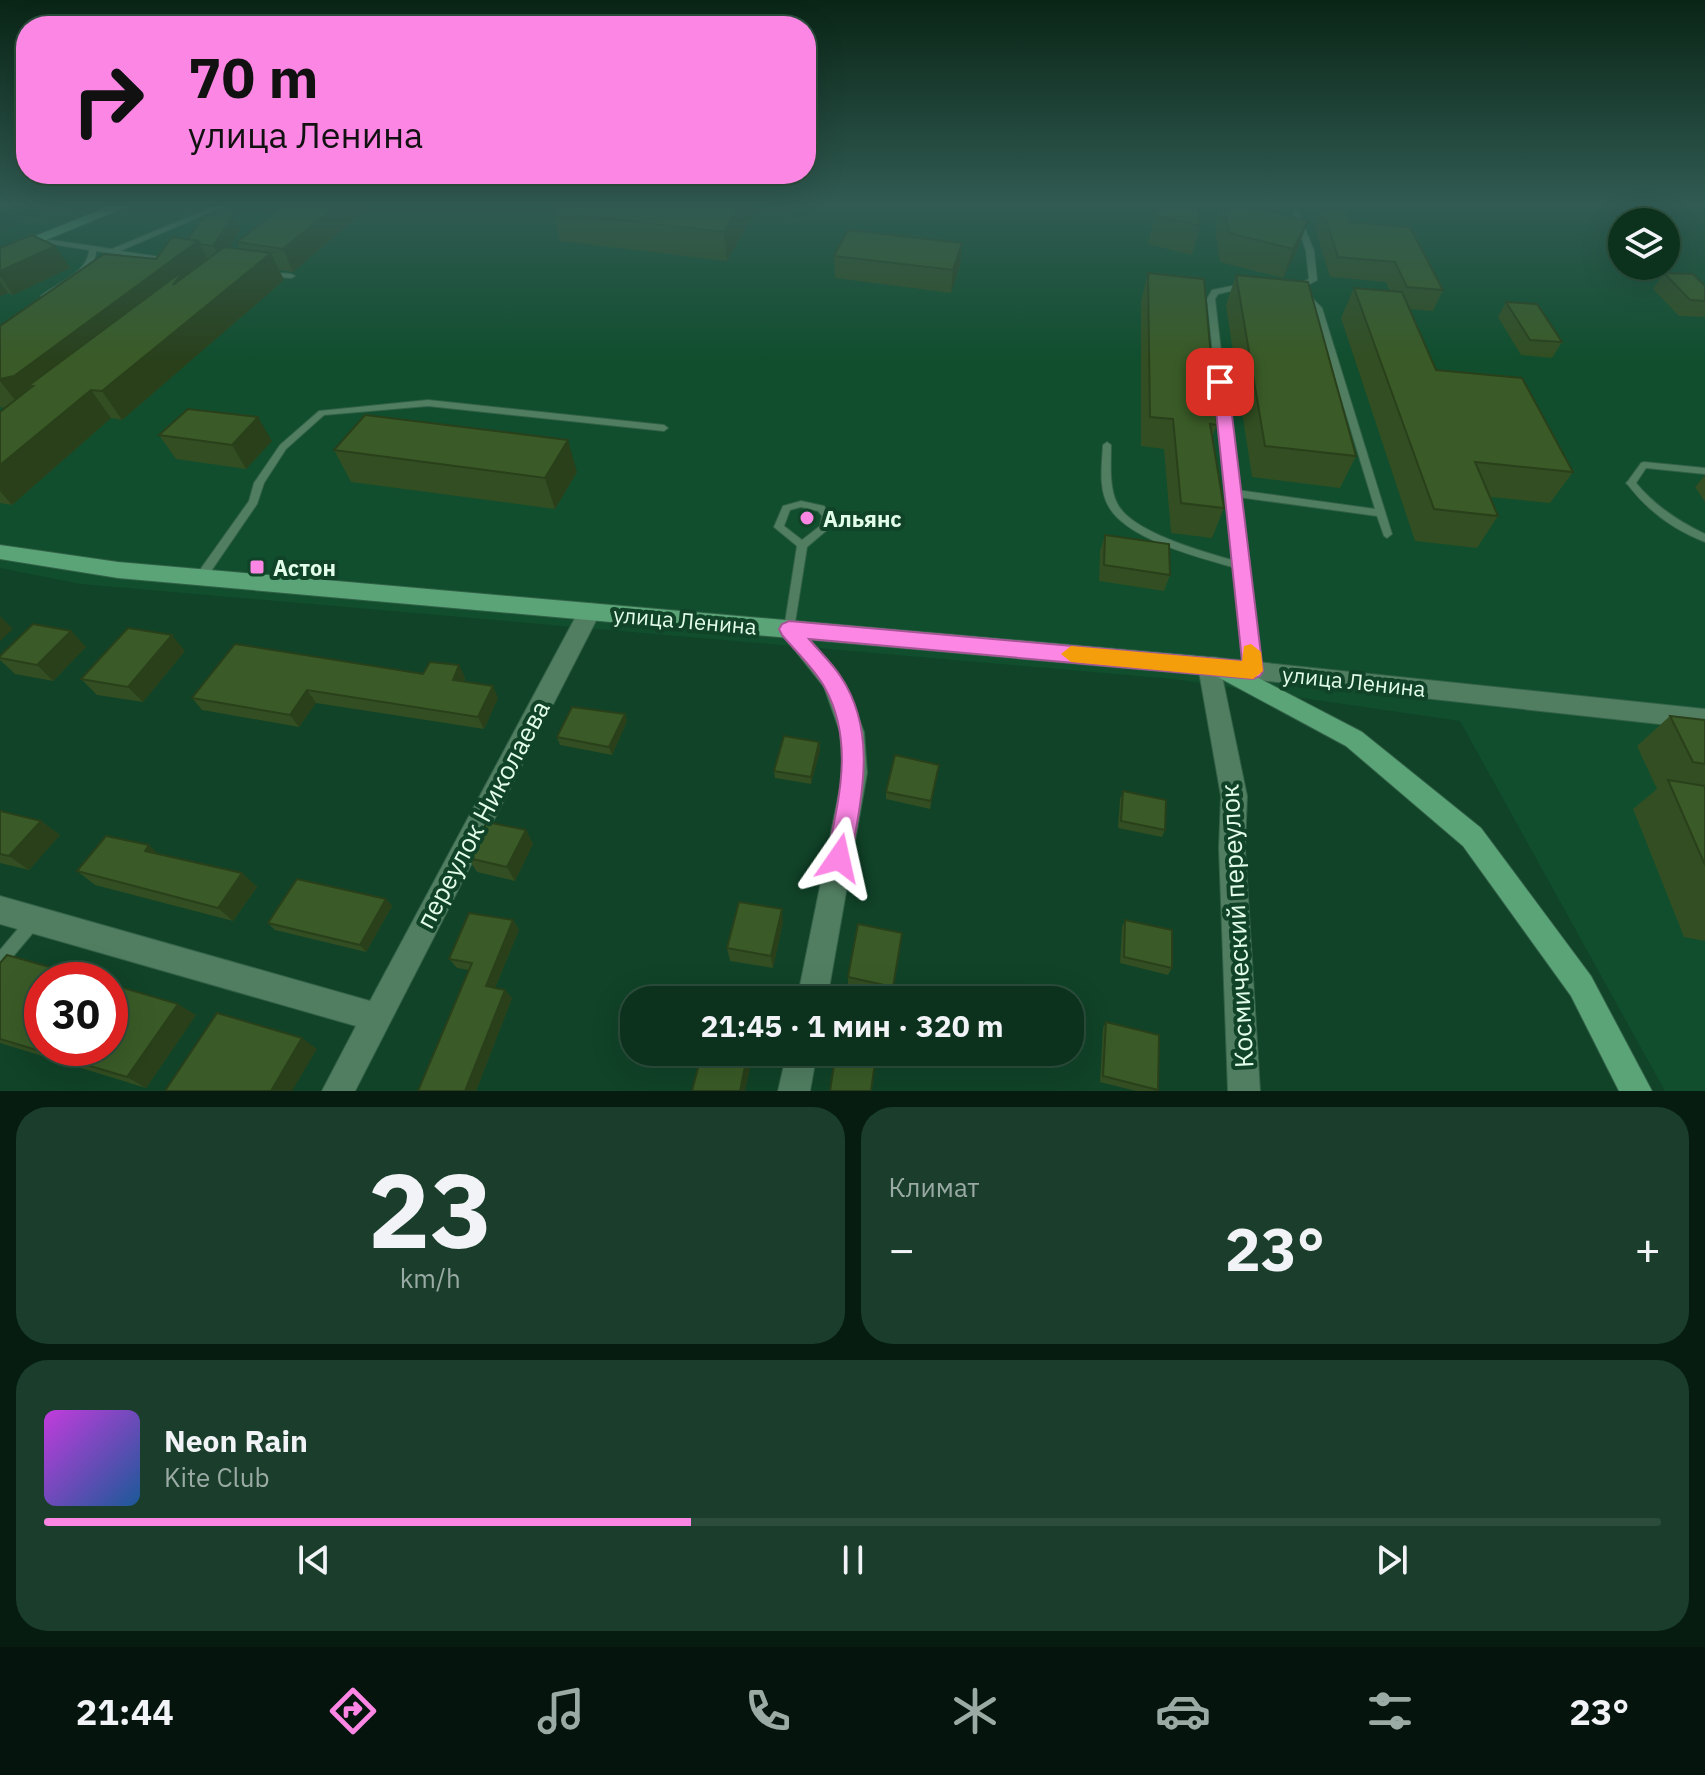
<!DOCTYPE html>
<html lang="ru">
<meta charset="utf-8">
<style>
body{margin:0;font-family:"IBM Plex Sans",sans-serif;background:#1a3e2b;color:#f1f3f6;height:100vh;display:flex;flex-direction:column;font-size:30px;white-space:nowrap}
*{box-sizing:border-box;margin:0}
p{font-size:26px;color:#9aaaa4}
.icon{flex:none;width:44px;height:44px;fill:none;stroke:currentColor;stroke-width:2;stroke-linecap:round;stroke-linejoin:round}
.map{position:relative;height:1091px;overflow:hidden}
.sheet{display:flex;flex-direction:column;gap:16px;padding:16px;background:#071c10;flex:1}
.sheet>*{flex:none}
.top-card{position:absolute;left:16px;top:16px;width:800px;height:168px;border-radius:32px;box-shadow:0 8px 32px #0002,0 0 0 2px #2c4d3c;background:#fc86e4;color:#111;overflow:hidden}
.tools{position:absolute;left:1608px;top:208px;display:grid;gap:16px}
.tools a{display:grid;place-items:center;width:72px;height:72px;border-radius:50%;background:#0c321e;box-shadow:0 8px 32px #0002,0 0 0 2px #2c4d3c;font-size:40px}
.speed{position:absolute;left:24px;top:962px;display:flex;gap:16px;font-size:40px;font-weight:700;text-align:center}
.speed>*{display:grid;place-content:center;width:104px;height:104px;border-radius:50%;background:#0c321e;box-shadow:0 8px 32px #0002,0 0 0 2px #2c4d3c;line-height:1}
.speed .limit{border:12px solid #d22;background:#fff;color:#111}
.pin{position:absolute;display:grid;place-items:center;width:68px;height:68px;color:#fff;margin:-34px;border-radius:16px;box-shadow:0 4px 12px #0006}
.me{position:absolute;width:88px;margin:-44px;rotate:11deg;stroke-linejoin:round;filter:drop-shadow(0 0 6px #0008)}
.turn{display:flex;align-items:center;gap:28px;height:168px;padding:0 40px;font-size:36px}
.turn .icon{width:104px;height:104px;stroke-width:2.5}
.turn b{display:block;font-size:56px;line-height:68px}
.big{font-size:60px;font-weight:700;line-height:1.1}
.sheet .tile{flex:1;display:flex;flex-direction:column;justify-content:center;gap:12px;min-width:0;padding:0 28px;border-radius:32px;background:#1a3e2b}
.sheet .dial{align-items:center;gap:0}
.dial b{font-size:104px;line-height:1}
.song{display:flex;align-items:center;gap:24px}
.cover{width:96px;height:96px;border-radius:12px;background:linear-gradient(135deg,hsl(290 70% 55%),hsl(210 70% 35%))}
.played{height:8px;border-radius:4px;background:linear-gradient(90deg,#fc86e4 40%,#2c4d3c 40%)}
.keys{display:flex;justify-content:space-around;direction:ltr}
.heat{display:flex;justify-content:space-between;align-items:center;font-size:44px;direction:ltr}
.sheet .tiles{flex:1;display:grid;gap:16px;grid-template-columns:1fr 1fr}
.tile:last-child{grid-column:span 2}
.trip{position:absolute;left:620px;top:986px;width:464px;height:80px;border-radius:32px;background:#0c321e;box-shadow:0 8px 32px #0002,0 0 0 2px #2c4d3c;font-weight:700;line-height:80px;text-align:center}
.tab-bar{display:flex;height:128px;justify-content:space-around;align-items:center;background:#05140c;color:#9aaaa4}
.tab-bar .icon{width:56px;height:56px}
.tab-bar .current{color:#fc86e4}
.tab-bar b{font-size:36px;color:#f1f3f6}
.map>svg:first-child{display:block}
</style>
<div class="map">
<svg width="1705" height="1091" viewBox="0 0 1705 1091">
<rect width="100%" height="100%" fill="#104328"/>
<!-- built -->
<path fill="#104e2e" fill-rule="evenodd" d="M 54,207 L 1705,207 L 1705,1091 L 1665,1091 L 1460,721 L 1173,679 L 81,584 L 0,568 L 0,232 ZM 1622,222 L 1666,222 L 1666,266 L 1622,266 Z"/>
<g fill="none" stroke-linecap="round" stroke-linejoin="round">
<defs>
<g id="service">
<path d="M 213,207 L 222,207 L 120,251 L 167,258 L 171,260 L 170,262 L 96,251 C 96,272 63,287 48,298 L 45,298 L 41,296 C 57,283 88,273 89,250 L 51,244 L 36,246 L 33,244 L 34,243 L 51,240 L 112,249 Z"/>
<path d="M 1296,211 L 1299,213 L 1314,251 L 1317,280 L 1297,291 L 1293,289 L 1294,287 L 1309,279 L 1306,251 L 1293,213 Z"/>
<path d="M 267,272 L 291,274 L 295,276 L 291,278 L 270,276 L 267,276 Z"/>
<path d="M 1246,283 L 1249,283 L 1249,287 L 1218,294 L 1215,299 L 1237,490 L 1375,509 L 1314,309 L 1301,296 L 1305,294 L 1308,294 L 1322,308 L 1392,534 L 1387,538 L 1384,536 L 1377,516 L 1238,497 L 1259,671 L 1257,674 L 1253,676 L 1249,674 L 1247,671 L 1236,568 C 1201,558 1128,540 1109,507 C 1098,489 1102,465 1103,445 L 1107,442 L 1111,445 C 1111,463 1109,484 1116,501 C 1128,532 1205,552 1235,561 L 1207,299 L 1212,290 Z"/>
<path d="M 428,400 L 664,425 L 668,428 L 664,431 L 428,406 L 324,415 L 286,449 L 264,483 L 257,504 L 205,580 L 197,580 L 196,577 L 197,574 L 249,501 L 254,483 L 280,445 L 319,411 Z"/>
<path d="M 1644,462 L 1705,468 L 1705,474 L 1646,468 L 1636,483 C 1655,506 1678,521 1705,534 L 1705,542 C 1674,530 1648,511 1628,485 L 1626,483 L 1628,481 L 1641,463 Z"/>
<path d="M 801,501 L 824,506 L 832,516 L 827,530 L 807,547 L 794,629 L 793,632 L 785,632 L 784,629 L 797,546 L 774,527 L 783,506 ZM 801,507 L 818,511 L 822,516 L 820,526 L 802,540 L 784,526 L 790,510 Z"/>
<path d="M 32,916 L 37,918 L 39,923 L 37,928 L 5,966 L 0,968 L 0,950 L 27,918 Z"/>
</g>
<g id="minor">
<path d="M 590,603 L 598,605 L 601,611 L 355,1091 L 322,1091 L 356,1026 L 0,924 L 0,896 L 370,1001 L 582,605 Z"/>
<path d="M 789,621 L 797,623 L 845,683 L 864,732 L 867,773 L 827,1000 L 797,1000 L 843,773 L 840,732 L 824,687 L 778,629 L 781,623 Z"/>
<path d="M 1209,657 L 1705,709 L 1705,729 L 1222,676 L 1247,796 L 1245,848 L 1260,1091 L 1228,1091 L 1219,848 L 1221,796 L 1198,666 L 1201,660 Z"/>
<path d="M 787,1052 L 817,1052 L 810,1091 L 778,1091 Z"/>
</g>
<g id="secondary">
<path d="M 108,207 L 126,207 L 0,259 L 0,250 Z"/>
<path d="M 0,545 L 118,562 L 1220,658 L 1362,732 L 1481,828 L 1591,976 L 1652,1091 L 1619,1091 L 1571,996 L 1463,846 L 1346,746 L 1216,676 L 118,578 L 0,559 Z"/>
</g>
</defs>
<!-- service casing -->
<use href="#service" stroke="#326147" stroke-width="2"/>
<!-- minor casing -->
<use href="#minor" stroke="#326147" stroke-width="2"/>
<!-- secondary casing -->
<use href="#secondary" stroke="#326147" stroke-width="2"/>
<!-- service -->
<use href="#service" fill="#517e61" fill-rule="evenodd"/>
<!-- minor -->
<use href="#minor" fill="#517e61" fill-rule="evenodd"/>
<!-- secondary -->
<use href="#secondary" fill="#5ba477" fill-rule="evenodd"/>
</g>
<!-- wall -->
<g fill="#324e22">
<path d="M 282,207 L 369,207 L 293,272 L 279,270 L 284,280 L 122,420 L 111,418 L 12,505 L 0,503 L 0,412 L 5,408 L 0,407 L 0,326 L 156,259 L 188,239 L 234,214 L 241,229 L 230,247 L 240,249 L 237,242 Z"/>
<path d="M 558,207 L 753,207 L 753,215 L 727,261 L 560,241 L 554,212 Z"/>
<path d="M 1221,207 L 1249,207 L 1308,221 L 1297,250 L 1283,278 L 1220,262 L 1215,230 Z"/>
<path d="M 1322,208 L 1350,222 L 1443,290 L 1433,311 L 1409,309 L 1436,370 L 1573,472 L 1550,503 L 1490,497 L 1498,516 L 1477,548 L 1415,541 L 1341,318 L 1354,288 L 1390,291 L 1386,282 L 1330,277 L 1315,227 Z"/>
<path d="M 1155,215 L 1200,226 L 1192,255 L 1148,244 Z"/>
<path d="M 962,243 L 960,265 L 951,293 L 835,278 L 834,256 Z"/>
<path d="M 55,246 L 70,268 L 13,295 L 8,293 L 0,296 L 0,248 Z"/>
<path d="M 1148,273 L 1217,425 L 1212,437 L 1224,508 L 1212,538 L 1171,533 L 1164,449 L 1141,446 L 1141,301 Z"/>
<path d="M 1664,273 L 1705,286 L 1705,317 L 1679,316 L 1653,289 Z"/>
<path d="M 1236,275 L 1356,456 L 1340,488 L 1252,477 L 1226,305 Z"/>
<path d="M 1506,302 L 1562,342 L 1552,358 L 1521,355 L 1498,317 Z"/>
<path d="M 159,435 L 272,441 L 246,469 L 176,459 Z"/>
<path d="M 334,450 L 577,472 L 555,509 L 351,482 Z"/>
<path d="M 1705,475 L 1705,502 L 1695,487 Z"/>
<path d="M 1105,535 L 1170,575 L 1164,591 L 1099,581 L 1100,551 Z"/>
<path d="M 71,631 L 86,647 L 53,681 L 15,674 L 0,660 L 0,656 Z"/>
<path d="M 185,651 L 143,702 L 97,695 L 81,679 Z"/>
<path d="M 423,674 L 465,677 L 464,681 L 498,698 L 484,729 L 316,703 L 299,727 L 202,710 L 192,698 Z"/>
<path d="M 625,714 L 627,721 L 612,755 L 560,745 L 557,737 Z"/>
<path d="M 1670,716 L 1705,720 L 1705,941 L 1684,937 L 1633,809 L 1657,789 L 1637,746 Z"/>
<path d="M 819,742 L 820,750 L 811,784 L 775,778 L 774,771 Z"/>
<path d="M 939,765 L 930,809 L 886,799 L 886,792 Z"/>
<path d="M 1123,791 L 1165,830 L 1162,837 L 1118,828 L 1120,799 Z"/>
<path d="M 0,811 L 41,821 L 60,835 L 29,870 L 0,863 Z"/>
<path d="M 526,830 L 533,844 L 515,881 L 477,872 L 468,858 Z"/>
<path d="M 158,854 L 242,873 L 257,887 L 233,921 L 95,885 L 77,871 Z"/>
<path d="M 386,899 L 392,906 L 366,952 L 275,930 L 268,923 Z"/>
<path d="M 513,920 L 519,930 L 495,988 L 512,998 L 476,1091 L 418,1091 L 469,970 L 457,968 L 449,959 Z"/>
<path d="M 1125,920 L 1172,968 L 1168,975 L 1120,963 L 1122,927 Z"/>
<path d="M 783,922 L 773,968 L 730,961 L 727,948 Z"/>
<path d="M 902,933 L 892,999 L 848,990 L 848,977 Z"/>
<path d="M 0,963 L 196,1015 L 146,1088 L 0,1043 Z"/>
<path d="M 1106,1022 L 1158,1090 L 1158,1091 L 1136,1091 L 1100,1082 L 1103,1028 Z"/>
</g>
<!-- shaded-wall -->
<g fill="#29401b">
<path d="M 334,207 L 369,207 L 293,272 L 283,249 Z"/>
<path d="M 739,207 L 753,207 L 753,215 L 727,261 L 724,232 Z"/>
<path d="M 234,214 L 241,229 L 221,261 L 213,246 Z"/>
<path d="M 1308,221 L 1297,250 L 1283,278 L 1293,249 Z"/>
<path d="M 198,241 L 214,270 L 33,386 L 28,386 L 42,404 L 23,410 L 0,381 L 0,379 Z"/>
<path d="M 962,243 L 960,265 L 951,293 L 953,270 Z"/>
<path d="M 55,246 L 70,268 L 13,295 L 0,276 L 0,271 Z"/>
<path d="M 271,253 L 284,280 L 122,420 L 102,391 Z"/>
<path d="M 0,281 L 8,293 L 0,296 Z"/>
<path d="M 91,390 L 111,418 L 12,505 L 0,491 L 0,465 Z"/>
<path d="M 258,417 L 272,441 L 246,469 L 232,445 Z"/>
<path d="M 568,440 L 577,472 L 555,509 L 545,478 Z"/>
<path d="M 0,616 L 13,629 L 0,641 Z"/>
<path d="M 71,631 L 86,647 L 53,681 L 37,665 Z"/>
<path d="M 172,635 L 185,651 L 143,702 L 128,687 Z"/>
<path d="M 459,665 L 465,677 L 459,692 L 453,680 Z"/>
<path d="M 493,686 L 498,698 L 484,729 L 478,717 Z"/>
<path d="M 307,690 L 316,703 L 299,727 L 290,715 Z"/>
<path d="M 625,714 L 627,721 L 612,755 L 609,747 Z"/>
<path d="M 819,742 L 820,750 L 811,784 L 811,777 Z"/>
<path d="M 41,821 L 60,835 L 29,870 L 9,856 Z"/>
<path d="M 526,830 L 533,844 L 515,881 L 507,867 Z"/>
<path d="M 149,845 L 165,860 L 145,851 Z"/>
<path d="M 242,873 L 257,887 L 233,921 L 218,908 Z"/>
<path d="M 386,899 L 392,906 L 366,952 L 360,945 Z"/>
<path d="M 782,909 L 783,922 L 773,968 L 771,956 Z"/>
<path d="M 513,920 L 519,930 L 492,995 L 486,986 Z"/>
<path d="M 505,990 L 512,998 L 476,1091 L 465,1091 Z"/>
<path d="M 178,1004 L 196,1015 L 146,1088 L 127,1077 Z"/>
<path d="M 302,1038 L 317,1049 L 292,1091 L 271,1091 Z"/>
<path d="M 748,1052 L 754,1052 L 745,1091 L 740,1091 Z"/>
</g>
<!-- building -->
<g fill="#3a5b27" stroke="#29401b" stroke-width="2">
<path d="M 282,207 L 334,207 L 283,249 L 237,242 Z"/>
<path d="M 558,207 L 739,207 L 724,232 L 554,212 Z"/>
<path d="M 1161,207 L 1198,207 L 1200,226 L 1155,215 Z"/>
<path d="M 1224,207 L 1249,207 L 1308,221 L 1293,249 L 1229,233 Z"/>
<path d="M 1322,208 L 1346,210 L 1350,222 L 1410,227 L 1443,290 L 1407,287 L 1395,262 L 1338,257 Z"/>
<path d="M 234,214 L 213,246 L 200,244 L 198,241 L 188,239 L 204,216 Z"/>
<path d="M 848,230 L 962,243 L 953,270 L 834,256 Z"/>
<path d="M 32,235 L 55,246 L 0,271 L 0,248 Z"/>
<path d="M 172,237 L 198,241 L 14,376 L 0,379 L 0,326 L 104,254 L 156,259 Z"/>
<path d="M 224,247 L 271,253 L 102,391 L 91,390 L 0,465 L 0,412 L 33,386 L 28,386 L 184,270 L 173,285 Z"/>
<path d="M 1148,273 L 1204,279 L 1217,425 L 1210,424 L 1224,508 L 1181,503 L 1173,419 L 1150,417 Z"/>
<path d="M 1664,273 L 1693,274 L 1705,286 L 1705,301 L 1690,300 Z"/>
<path d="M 1236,275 L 1308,282 L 1356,456 L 1265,446 Z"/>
<path d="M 1354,288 L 1402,292 L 1436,370 L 1522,378 L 1573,472 L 1475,462 L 1498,516 L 1434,509 Z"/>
<path d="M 1506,302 L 1537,304 L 1562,342 L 1530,340 Z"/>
<path d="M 188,409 L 258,417 L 232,445 L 159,435 Z"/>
<path d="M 365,415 L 568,440 L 545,478 L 334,450 Z"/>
<path d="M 1105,535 L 1169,544 L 1170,575 L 1104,565 Z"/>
<path d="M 33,624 L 71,631 L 37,665 L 0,658 L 0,656 Z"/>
<path d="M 128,628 L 172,635 L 128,687 L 81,679 Z"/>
<path d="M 235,644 L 423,674 L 430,662 L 459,665 L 453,680 L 493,686 L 478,717 L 307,690 L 290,715 L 192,698 Z"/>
<path d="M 572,707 L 625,714 L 609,747 L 557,737 Z"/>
<path d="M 1670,716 L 1705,720 L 1705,764 L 1693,762 Z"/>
<path d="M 784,736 L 819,742 L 811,777 L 774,771 Z"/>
<path d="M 895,755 L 939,765 L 931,801 L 886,792 Z"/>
<path d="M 1668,780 L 1705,786 L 1705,865 Z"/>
<path d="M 1123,791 L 1166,800 L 1165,830 L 1121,821 Z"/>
<path d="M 0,811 L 41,821 L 9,856 L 0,854 Z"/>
<path d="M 487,822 L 526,830 L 507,867 L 468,858 Z"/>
<path d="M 106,836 L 149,845 L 145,851 L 242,873 L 218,908 L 77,871 Z"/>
<path d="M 297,879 L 386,899 L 360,945 L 268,923 Z"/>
<path d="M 739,902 L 782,909 L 771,956 L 727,948 Z"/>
<path d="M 469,913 L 513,920 L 486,986 L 505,990 L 465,1091 L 418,1091 L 472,963 L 449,959 Z"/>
<path d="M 1125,920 L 1172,930 L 1172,968 L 1124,957 Z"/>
<path d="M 858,924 L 902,933 L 893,987 L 848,977 Z"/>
<path d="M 7,955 L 95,980 L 42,980 L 42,1048 L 110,1048 L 110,984 L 178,1004 L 127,1077 L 0,1039 L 0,963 Z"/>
<path d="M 217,1013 L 302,1038 L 271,1091 L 165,1091 Z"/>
<path d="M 1106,1022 L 1159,1035 L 1158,1090 L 1103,1076 Z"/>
<path d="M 702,1052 L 748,1052 L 740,1091 L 692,1091 Z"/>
<path d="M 836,1052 L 861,1052 L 876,1055 L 871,1091 L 830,1091 Z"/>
</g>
<!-- sky -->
<linearGradient id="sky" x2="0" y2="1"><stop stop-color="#092516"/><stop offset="0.57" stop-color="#315b53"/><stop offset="1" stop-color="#315b53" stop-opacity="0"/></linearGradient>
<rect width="1705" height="360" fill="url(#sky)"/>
<!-- route -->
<path fill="#fc86e4" stroke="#a45794" stroke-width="2" d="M 1220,377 L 1228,382 L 1263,671 L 1260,676 L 1253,679 L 809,639 C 819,651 832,663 841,677 C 878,733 861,798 851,858 L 847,866 L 839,870 L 830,866 L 827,858 C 838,801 855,743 825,688 C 815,669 796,652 782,635 L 779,629 L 782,624 L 789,621 L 1242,661 L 1213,382 Z"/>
<!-- slow -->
<path fill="#f59e0b" d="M 1251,644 L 1261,652 L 1263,671 L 1253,679 L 1071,662 L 1061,654 L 1071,646 L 1242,661 L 1244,646 Z"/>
<!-- markers -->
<g fill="#fc86e4" stroke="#104328" stroke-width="3">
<circle cx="807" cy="518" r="8"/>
<rect x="249" y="559" width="16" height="16" rx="4"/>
</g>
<g text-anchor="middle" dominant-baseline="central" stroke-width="8" stroke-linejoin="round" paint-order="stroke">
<!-- poi labels -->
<g font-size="22" font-weight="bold" fill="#e3fdeb" stroke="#104328" text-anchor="start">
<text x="823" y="518">Альянс</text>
<text x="273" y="567">Астон</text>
</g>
<!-- street labels -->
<g font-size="22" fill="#e3fdeb" stroke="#104328">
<text transform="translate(685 620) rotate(5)">улица Ленина</text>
<text transform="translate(1354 681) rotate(6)">улица Ленина</text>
</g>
<!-- near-street labels -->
<g font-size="26" fill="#e3fdeb" stroke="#104328">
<text transform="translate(482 814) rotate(-62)">переулок Николаева</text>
<text transform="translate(1236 926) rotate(-93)">Космический переулок</text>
</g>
</g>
</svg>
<div class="tools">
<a><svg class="icon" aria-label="layers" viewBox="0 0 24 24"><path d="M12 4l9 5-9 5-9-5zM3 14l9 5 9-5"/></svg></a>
</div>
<div class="speed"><div class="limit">30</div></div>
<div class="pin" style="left:1220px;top:382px;background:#d93025"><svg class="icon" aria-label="arrive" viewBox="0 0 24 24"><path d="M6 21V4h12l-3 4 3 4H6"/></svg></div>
<svg class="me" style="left:839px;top:858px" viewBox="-20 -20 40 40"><path d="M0-17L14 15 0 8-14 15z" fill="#fc86e4" stroke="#fff" stroke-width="4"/></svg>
<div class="trip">21:45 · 1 мин · 320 m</div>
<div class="top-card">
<div class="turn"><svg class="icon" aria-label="right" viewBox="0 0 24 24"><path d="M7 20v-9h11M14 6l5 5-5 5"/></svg><div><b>70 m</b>улица Ленина</div></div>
</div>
</div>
<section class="sheet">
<div class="tiles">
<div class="tile dial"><b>23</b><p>km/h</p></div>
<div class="tile"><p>Климат</p>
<div class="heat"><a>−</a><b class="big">23°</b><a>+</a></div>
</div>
<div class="tile">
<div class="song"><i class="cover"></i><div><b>Neon Rain</b><p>Kite Club</p></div></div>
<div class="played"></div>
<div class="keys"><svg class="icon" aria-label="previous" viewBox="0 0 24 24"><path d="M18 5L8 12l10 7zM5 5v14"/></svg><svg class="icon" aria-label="pause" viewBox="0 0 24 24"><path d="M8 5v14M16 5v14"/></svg><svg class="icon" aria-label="next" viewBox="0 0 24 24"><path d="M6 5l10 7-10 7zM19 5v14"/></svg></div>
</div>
</div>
</section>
<nav class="tab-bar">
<b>21:44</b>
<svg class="icon current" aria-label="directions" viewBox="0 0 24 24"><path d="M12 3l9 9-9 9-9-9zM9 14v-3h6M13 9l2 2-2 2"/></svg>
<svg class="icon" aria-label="music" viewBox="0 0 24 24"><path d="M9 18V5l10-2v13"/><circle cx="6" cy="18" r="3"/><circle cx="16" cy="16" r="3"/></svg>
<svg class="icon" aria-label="phone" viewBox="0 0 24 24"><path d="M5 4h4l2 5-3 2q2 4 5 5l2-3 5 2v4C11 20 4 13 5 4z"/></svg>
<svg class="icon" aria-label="climate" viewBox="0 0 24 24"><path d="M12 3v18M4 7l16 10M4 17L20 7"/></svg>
<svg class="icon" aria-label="car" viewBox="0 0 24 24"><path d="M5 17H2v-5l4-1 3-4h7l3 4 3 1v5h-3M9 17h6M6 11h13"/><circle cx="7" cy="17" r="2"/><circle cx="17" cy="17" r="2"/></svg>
<svg class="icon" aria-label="filters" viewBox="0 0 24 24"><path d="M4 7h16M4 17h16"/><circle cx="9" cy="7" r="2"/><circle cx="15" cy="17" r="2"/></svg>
<b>23°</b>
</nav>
